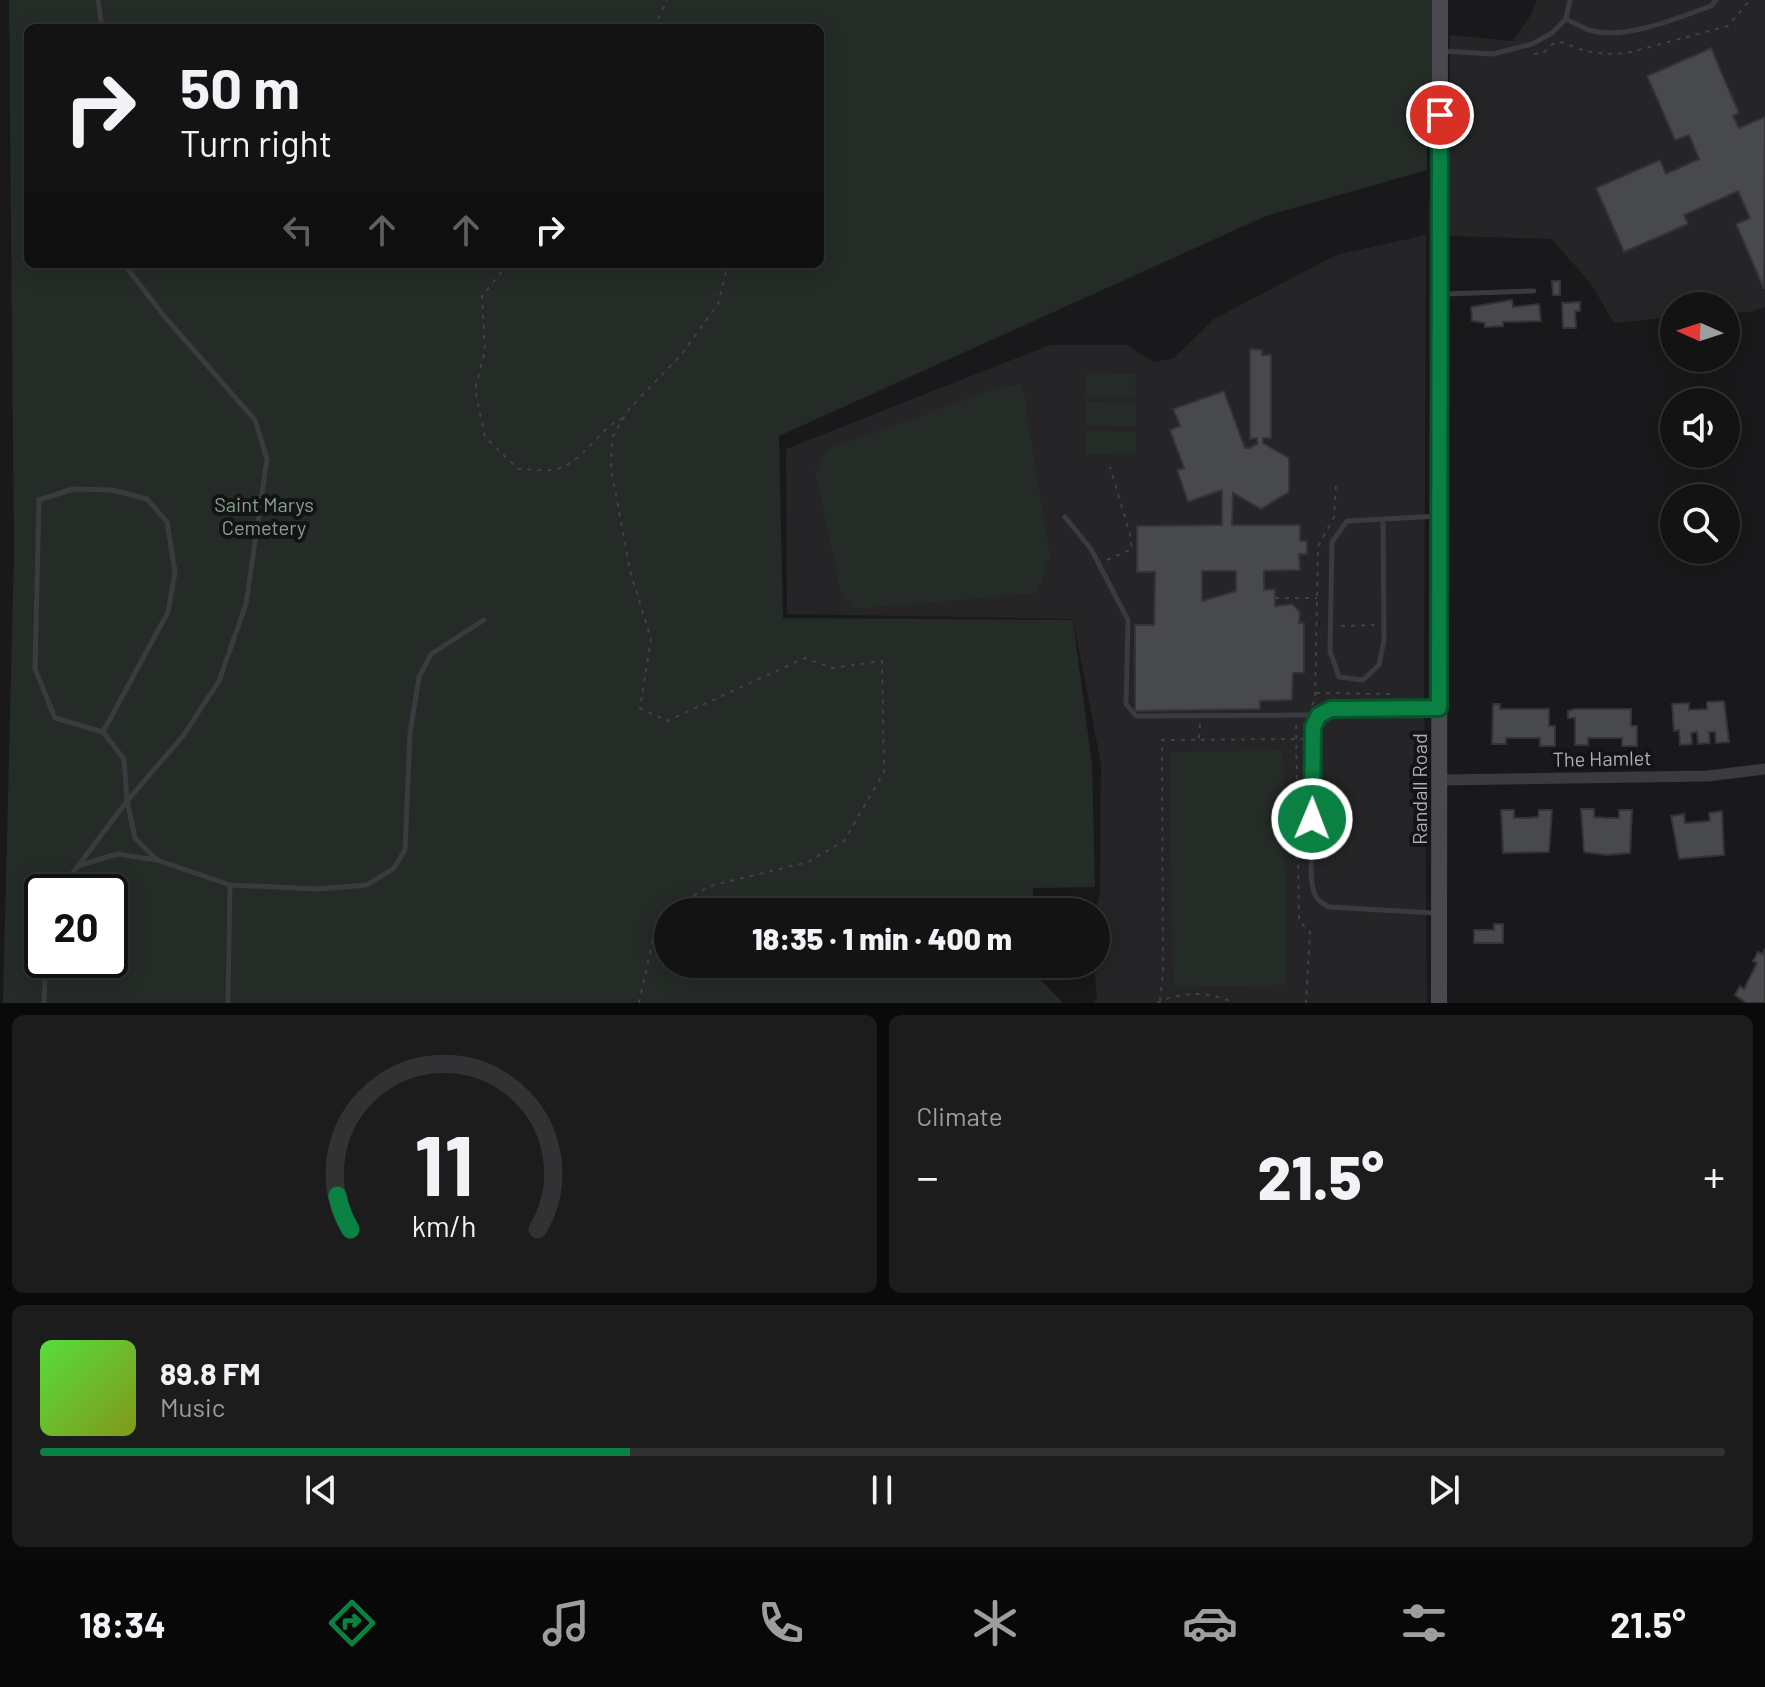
<!DOCTYPE html>
<meta charset="utf-8">
<style>
body{margin:0;font-family:Barlow,sans-serif;background:#1c1c1d;color:#f1f3f6;height:100vh;display:flex;flex-direction:column;font-size:30px;white-space:nowrap}
*{box-sizing:border-box;margin:0}
p{font-size:26px;color:#9d9ea0}
.icon{flex:none;width:44px;height:44px;fill:none;stroke:currentColor;stroke-width:2;stroke-linecap:round;stroke-linejoin:round}
.map{position:relative;height:1003px;overflow:hidden}
.sheet{display:flex;flex-direction:column;gap:12px;padding:12px;background:#0a0a0b;flex:1}
.sheet>*{flex:none}
.hud{position:absolute;left:24px;top:24px;width:800px;height:244px;border-radius:12px;box-shadow:0 4px 20px #0003,0 0 0 2px #323234;background:#131314;color:#f1f3f6;overflow:hidden}
.needle{width:52px;rotate:273deg}
.fabs{position:absolute;left:1660px;top:292px;display:grid;gap:16px}
.fabs a{display:grid;place-items:center;width:80px;height:80px;border-radius:50%;background:#131314;box-shadow:0 4px 20px #0003,0 0 0 2px #323234;font-size:40px}
.speed{position:absolute;left:24px;top:874px;display:flex;gap:16px;font-size:40px;font-weight:700;text-align:center}
.speed>*{display:grid;place-content:center;width:104px;height:104px;border-radius:50%;background:#131314;box-shadow:0 4px 20px #0003,0 0 0 2px #323234;line-height:1}
.speed .limit{border:4px solid #111;border-radius:12px;background:#fff;color:#111}
.pin{position:absolute;display:grid;place-items:center;width:68px;height:68px;color:#fff;margin:-34px;border:4px solid #fff;border-radius:50%;box-shadow:0 2px 8px #0007}
.me{position:absolute;width:88px;margin:-44px;rotate:1deg;stroke-linejoin:round;filter:drop-shadow(0 0 6px #0008)}
.turn{display:flex;align-items:center;gap:28px;height:168px;padding:0 24px;font-size:36px}
.turn .icon{width:104px;height:104px;stroke-width:2.5}
.turn b{display:block;font-size:56px;line-height:68px}
.lanes{display:flex;align-items:center;height:76px;padding:0 24px;background:#0003;justify-content:center;gap:40px;direction:ltr}
.lanes .off{opacity:.35}
.big{font-size:60px;font-weight:800;line-height:1.1}
.sheet .tile{flex:1;display:flex;flex-direction:column;justify-content:center;gap:12px;min-width:0;padding:0 28px;border-radius:12px;background:#1c1c1d}
.sheet .dial{align-items:center;gap:0}
.dial svg{height:208px;overflow:visible;fill:none;stroke:#323234;stroke-width:7;stroke-linecap:round;text-anchor:middle}
.dial text{fill:#f1f3f6;stroke:none}
.song{display:flex;align-items:center;gap:24px}
.cover{width:96px;height:96px;border-radius:12px;background:linear-gradient(135deg,hsl(110 70% 55%),hsl(70 70% 35%))}
.played{height:8px;border-radius:4px;background:linear-gradient(90deg,#0b8043 35%,#323234 35%)}
.keys{display:flex;justify-content:space-around;direction:ltr}
.heat{display:flex;justify-content:space-between;align-items:center;font-size:44px;direction:ltr}
.sheet .tiles{flex:1;display:grid;gap:12px;grid-template-columns:1fr 1fr}
.tile:last-child{grid-column:span 2}
.trip{position:absolute;left:654px;top:898px;width:456px;height:80px;border-radius:40px;background:#131314;box-shadow:0 4px 20px #0003,0 0 0 2px #323234;font-weight:800;line-height:80px;text-align:center}
.tabs{display:flex;height:128px;justify-content:space-around;align-items:center;background:#080808;color:#9d9ea0}
.tabs .icon{width:56px;height:56px}
.tabs .on{color:#0b8043}
.tabs b{font-size:36px;color:#f1f3f6}
.map>svg:first-child{display:block}
</style>
<div class="map">
<svg width="1765" height="1003" viewBox="0 0 1765 1003">
<rect width="100%" height="100%" fill="#19191b"/>
<!-- built -->
<g fill="#252527">
<path d="M 1537,0 L 1765,0 L 1765,307 L 1750,312 L 1726,313 L 1726,306 L 1674,306 L 1674,317 L 1614,323 L 1591,284 L 1552,239 L 1450,236 L 1450,35 L 1513,41 L 1532,13 Z"/>
<path d="M 1426,235 L 1424,673 L 1427,1003 L 1093,1003 L 1097,999 L 1094,964 L 1096,964 L 1095,912 L 1100,893 L 1101,764 L 1073,619 L 787,614 L 786,449 L 1050,345 L 1128,345 L 1153,362 L 1174,358 L 1214,319 L 1336,255 Z"/>
</g>
<!-- green -->
<g fill="#252c27" fill-rule="evenodd">
<path d="M 9,0 L 1440,0 L 1440,87 L 1426,92 L 1427,170 L 1266,216 L 779,436 L 783,618 L 1073,620 L 1092,765 L 1095,887 L 1033,888 L 1033,912 L 668,912 L 668,964 L 1034,964 L 1034,973 L 1063,1003 L 3,1003 L 14,552 ZM 28,28 L 820,28 L 820,264 L 28,264 ZM 42,892 L 110,892 L 110,960 L 42,960 Z"/>
<path d="M 1086,373 L 1136,374 L 1135,397 L 1085,396 Z"/>
<path d="M 1022,384 L 1050,556 L 1037,593 L 853,609 L 842,597 L 815,471 L 827,450 L 998,388 Z"/>
<path d="M 1086,402 L 1136,403 L 1136,426 L 1086,425 Z"/>
<path d="M 1086,431 L 1136,432 L 1136,455 L 1086,454 Z"/>
<path d="M 1283,750 L 1287,985 L 1173,987 L 1169,752 Z"/>
</g>
<!-- building -->
<g fill="#48494d" stroke="#343336" stroke-width="2" fill-rule="evenodd">
<path d="M 1711,48 L 1739,113 L 1733,116 L 1739,128 L 1765,117 L 1764,289 L 1736,224 L 1750,218 L 1738,191 L 1684,215 L 1688,224 L 1624,252 L 1596,188 L 1660,160 L 1666,174 L 1699,159 L 1689,135 L 1675,140 L 1647,76 Z"/>
<path d="M 1552,281 L 1560,281 L 1560,295 L 1553,295 Z"/>
<path d="M 1512,300 L 1513,307 L 1539,304 L 1541,321 L 1503,322 L 1503,326 L 1485,327 L 1485,323 L 1472,321 L 1471,307 Z"/>
<path d="M 1580,302 L 1580,311 L 1575,311 L 1576,328 L 1563,328 L 1562,303 Z"/>
<path d="M 1250,349 L 1262,350 L 1262,355 L 1271,355 L 1271,438 L 1263,438 L 1263,443 L 1289,458 L 1289,492 L 1261,509 L 1233,493 L 1232,525 L 1300,525 L 1300,541 L 1307,541 L 1307,554 L 1299,554 L 1300,570 L 1264,571 L 1264,590 L 1275,589 L 1275,606 L 1292,604 L 1300,612 L 1299,623 L 1304,623 L 1304,673 L 1293,673 L 1292,700 L 1260,701 L 1260,709 L 1135,711 L 1135,625 L 1154,625 L 1155,572 L 1137,572 L 1137,526 L 1222,525 L 1222,490 L 1188,502 L 1177,470 L 1184,468 L 1170,430 L 1180,426 L 1173,409 L 1224,391 L 1245,448 L 1249,448 L 1257,444 L 1257,438 L 1250,439 ZM 1202,571 L 1236,571 L 1236,591 L 1202,601 Z"/>
<path d="M 1724,701 L 1729,742 L 1716,743 L 1715,732 L 1709,732 L 1710,743 L 1698,744 L 1697,732 L 1691,733 L 1692,744 L 1680,745 L 1679,730 L 1674,731 L 1672,704 L 1689,703 L 1689,710 L 1707,709 L 1707,702 Z"/>
<path d="M 1493,704 L 1500,704 L 1500,709 L 1549,709 L 1549,726 L 1555,726 L 1555,746 L 1540,746 L 1540,738 L 1506,738 L 1506,744 L 1492,744 Z"/>
<path d="M 1575,709 L 1631,709 L 1631,726 L 1637,726 L 1637,746 L 1622,746 L 1622,738 L 1588,738 L 1588,745 L 1575,745 L 1575,718 L 1568,718 L 1568,711 Z"/>
<path d="M 1581,809 L 1594,809 L 1594,817 L 1607,818 L 1619,818 L 1619,810 L 1632,810 L 1630,853 L 1607,855 L 1584,852 Z"/>
<path d="M 1501,810 L 1514,810 L 1514,818 L 1526,818 L 1538,817 L 1539,810 L 1552,810 L 1549,852 L 1503,853 Z"/>
<path d="M 1722,811 L 1724,855 L 1679,859 L 1671,816 L 1684,814 L 1685,823 L 1697,822 L 1710,821 L 1709,813 Z"/>
<path d="M 1494,924 L 1503,924 L 1503,943 L 1474,943 L 1474,930 L 1494,930 Z"/>
<path d="M 1765,949 L 1765,1003 L 1746,1003 L 1735,995 L 1740,986 L 1744,989 L 1757,963 L 1753,961 L 1758,952 L 1762,954 Z"/>
</g>
<g fill="none" stroke-linecap="round" stroke-linejoin="round">
<!-- path -->
<g stroke="#414146" stroke-width="2" stroke-dasharray="4 6" stroke-linecap="butt">
<path d="M 627,28 L 655,22"/>
<path d="M 654,28 L 667,0"/>
<path d="M 1534,54 L 1543,53 L 1554,43 L 1561,42 L 1585,51 L 1607,54 L 1627,53 L 1728,26 L 1750,0"/>
<path d="M 508,264 L 482,296 L 485,351 L 475,389 L 485,437 L 518,469 C 530,469 546,472 557,469 C 585,461 598,429 623,418"/>
<path d="M 1107,560 L 1132,549 L 1130,534 L 1110,467"/>
<path d="M 1275,598 L 1317,598"/>
<path d="M 1341,626 L 1374,625"/>
<path d="M 1316,693 L 1391,694"/>
<path d="M 1312,705 L 1315,701 L 1318,547 L 1334,517 L 1336,484"/>
<path d="M 1296,725 L 1299,921 L 1310,932 L 1306,1003"/>
<path d="M 1199,738 L 1200,724"/>
<path d="M 1160,1001 L 1163,973 L 1162,740 L 1304,739"/>
<path d="M 639,1003 L 658,916 L 710,886 L 808,862 L 844,841 L 884,772 L 882,661 L 832,668 L 805,658 L 667,721 L 640,708 L 651,639 L 630,571 L 611,468 L 612,438 L 628,410 L 681,355 L 718,304 L 726,272 L 724,264"/>
<path d="M 1157,1003 C 1182,991 1209,991 1234,1003"/>
</g>
<!-- lane -->
<g stroke="#3a3a3f" stroke-width="5">
<path d="M 98,0 L 102,28"/>
<path d="M 1566,19 C 1573,22 1581,27 1589,30 C 1623,41 1678,18 1711,6 L 1716,0"/>
<path d="M 1441,51 L 1493,54 L 1532,44 L 1552,33 L 1566,19 L 1570,0"/>
<path d="M 124,264 L 164,316 L 255,420 L 267,459 L 246,604 L 219,681 L 183,736 L 127,801 L 135,838 L 157,860"/>
<path d="M 1444,294 L 1534,291"/>
<path d="M 1065,517 L 1091,549 L 1128,620 L 1126,704 L 1136,716 L 1319,715"/>
<path d="M 1383,519 L 1384,640 L 1379,665 L 1363,680 L 1339,677 L 1330,651 L 1332,542 L 1347,521 L 1438,516"/>
<path d="M 78,866 L 127,801 L 124,759 L 103,732 L 55,718 L 35,669 L 39,500 L 73,489 L 112,490 L 147,499 L 167,522 L 175,572 L 168,612 L 103,732"/>
<path d="M 230,885 L 319,889 L 367,885 L 394,868 L 405,850 L 410,733 L 419,677 L 431,654 L 484,620"/>
<path d="M 58,892 L 78,866 L 117,854 L 157,860 L 230,885 L 228,1003"/>
<path d="M 1434,913 L 1329,907 C 1313,900 1312,889 1311,872 L 1313,727 L 1319,715 L 1331,709 L 1437,708"/>
<path d="M 44,1003 L 46,960"/>
</g>
<!-- street -->
<path stroke="#3a3a3f" stroke-width="11" d="M 1440,780 L 1708,776 L 1765,769"/>
<!-- secondary -->
<path stroke="#49494f" stroke-width="16" d="M 1439,1003 L 1440,0"/>
</g>
<g fill="none" stroke-linecap="round" stroke-linejoin="round">
<defs>
<path id="route" d="M 1312,819 L 1313,727 L 1319,715 L 1331,709 L 1439,708 L 1440,115"/>
</defs>
<!-- route casing -->
<use href="#route" stroke="#07532c" stroke-width="20"/>
<!-- route -->
<use href="#route" stroke="#0b8043" stroke-width="14"/>
</g>
<g text-anchor="middle" dominant-baseline="central" stroke-width="8" stroke-linejoin="round" paint-order="stroke">
<!-- park labels -->
<g font-size="20" fill="#87a18d" stroke="#141416">
<text x="264" y="504">Saint Marys<tspan x="264" dy="23">Cemetery</tspan></text>
</g>
<!-- street labels -->
<g font-size="20" fill="#adaeb9" stroke="#141416">
<text transform="translate(1602 758) rotate(-1)">The Hamlet</text>
<text transform="translate(1419 789) rotate(-90)">Randall Road</text>
</g>
</g>
</svg>
<div class="fabs">
<a><svg class="needle" viewBox="-14 -14 28 28"><path d="M0-13l5 13h-10z" fill="#e53935"/><path d="M0 13l5-13h-10z" fill="#9d9ea0"/></svg></a>
<a><svg class="icon" aria-label="sound" viewBox="0 0 24 24"><path d="M4 9h4l5-4v14l-5-4H4zM17 9q2 3 0 6"/></svg></a>
<a><svg class="icon" aria-label="search" viewBox="0 0 24 24"><circle cx="10" cy="10" r="6"/><path d="M15 15l6 6"/></svg></a>
</div>
<div class="speed"><div class="limit">20</div></div>
<div class="pin" style="left:1440px;top:115px;background:#d93025"><svg class="icon" aria-label="arrive" viewBox="0 0 24 24"><path d="M6 21V4h12l-3 4 3 4H6"/></svg></div>
<svg class="me" style="left:1312px;top:819px" viewBox="-20 -20 40 40"><circle r="17" fill="#0b8043" stroke="#fff" stroke-width="3"/><path d="M0-11L8 9 0 5-8 9z" fill="#fff"/></svg>
<div class="trip">18:35 · 1 min · 400 m</div>
<div class="hud">
<div class="turn"><svg class="icon" aria-label="right" viewBox="0 0 24 24"><path d="M7 20v-9h11M14 6l5 5-5 5"/></svg><div><b>50 m</b>Turn right</div></div>
<div class="lanes"><svg class="icon off" aria-label="left" viewBox="0 0 24 24"><path d="M17 20v-9H6M10 6l-5 5 5 5"/></svg><svg class="icon off" aria-label="ahead" viewBox="0 0 24 24"><path d="M12 20V5M6 11l6-6 6 6"/></svg><svg class="icon off" aria-label="ahead" viewBox="0 0 24 24"><path d="M12 20V5M6 11l6-6 6 6"/></svg><svg class="icon" aria-label="right" viewBox="0 0 24 24"><path d="M7 20v-9h11M14 6l5 5-5 5"/></svg></div>
</div>
</div>
<section class="sheet">
<div class="tiles">
<div class="tile dial"><svg viewBox="0 0 100 80">
<path d="M14 69A42 42 0 1 1 86 69"/>
<path d="M14 69A42 42 0 0 1 9 56" stroke="#0b8043"/>
<text x="50" y="56" font-size="32" font-weight="700">11</text>
<text x="50" y="72" font-size="11">km/h</text>
</svg></div>
<div class="tile"><p>Climate</p>
<div class="heat"><a>−</a><b class="big">21.5°</b><a>+</a></div>
</div>
<div class="tile">
<div class="song"><i class="cover"></i><div><b>89.8 FM</b><p>Music</p></div></div>
<div class="played"></div>
<div class="keys"><svg class="icon" aria-label="previous" viewBox="0 0 24 24"><path d="M18 5L8 12l10 7zM5 5v14"/></svg><svg class="icon" aria-label="pause" viewBox="0 0 24 24"><path d="M8 5v14M16 5v14"/></svg><svg class="icon" aria-label="next" viewBox="0 0 24 24"><path d="M6 5l10 7-10 7zM19 5v14"/></svg></div>
</div>
</div>
</section>
<nav class="tabs">
<b>18:34</b>
<svg class="icon on" aria-label="directions" viewBox="0 0 24 24"><path d="M12 3l9 9-9 9-9-9zM9 14v-3h6M13 9l2 2-2 2"/></svg>
<svg class="icon" aria-label="music" viewBox="0 0 24 24"><path d="M9 18V5l10-2v13"/><circle cx="6" cy="18" r="3"/><circle cx="16" cy="16" r="3"/></svg>
<svg class="icon" aria-label="phone" viewBox="0 0 24 24"><path d="M5 4h4l2 5-3 2q2 4 5 5l2-3 5 2v4C11 20 4 13 5 4z"/></svg>
<svg class="icon" aria-label="climate" viewBox="0 0 24 24"><path d="M12 3v18M4 7l16 10M4 17L20 7"/></svg>
<svg class="icon" aria-label="car" viewBox="0 0 24 24"><path d="M5 17H2v-5l4-1 3-4h7l3 4 3 1v5h-3M9 17h6M6 11h13"/><circle cx="7" cy="17" r="2"/><circle cx="17" cy="17" r="2"/></svg>
<svg class="icon" aria-label="filters" viewBox="0 0 24 24"><path d="M4 7h16M4 17h16"/><circle cx="9" cy="7" r="2"/><circle cx="15" cy="17" r="2"/></svg>
<b>21.5°</b>
</nav>
